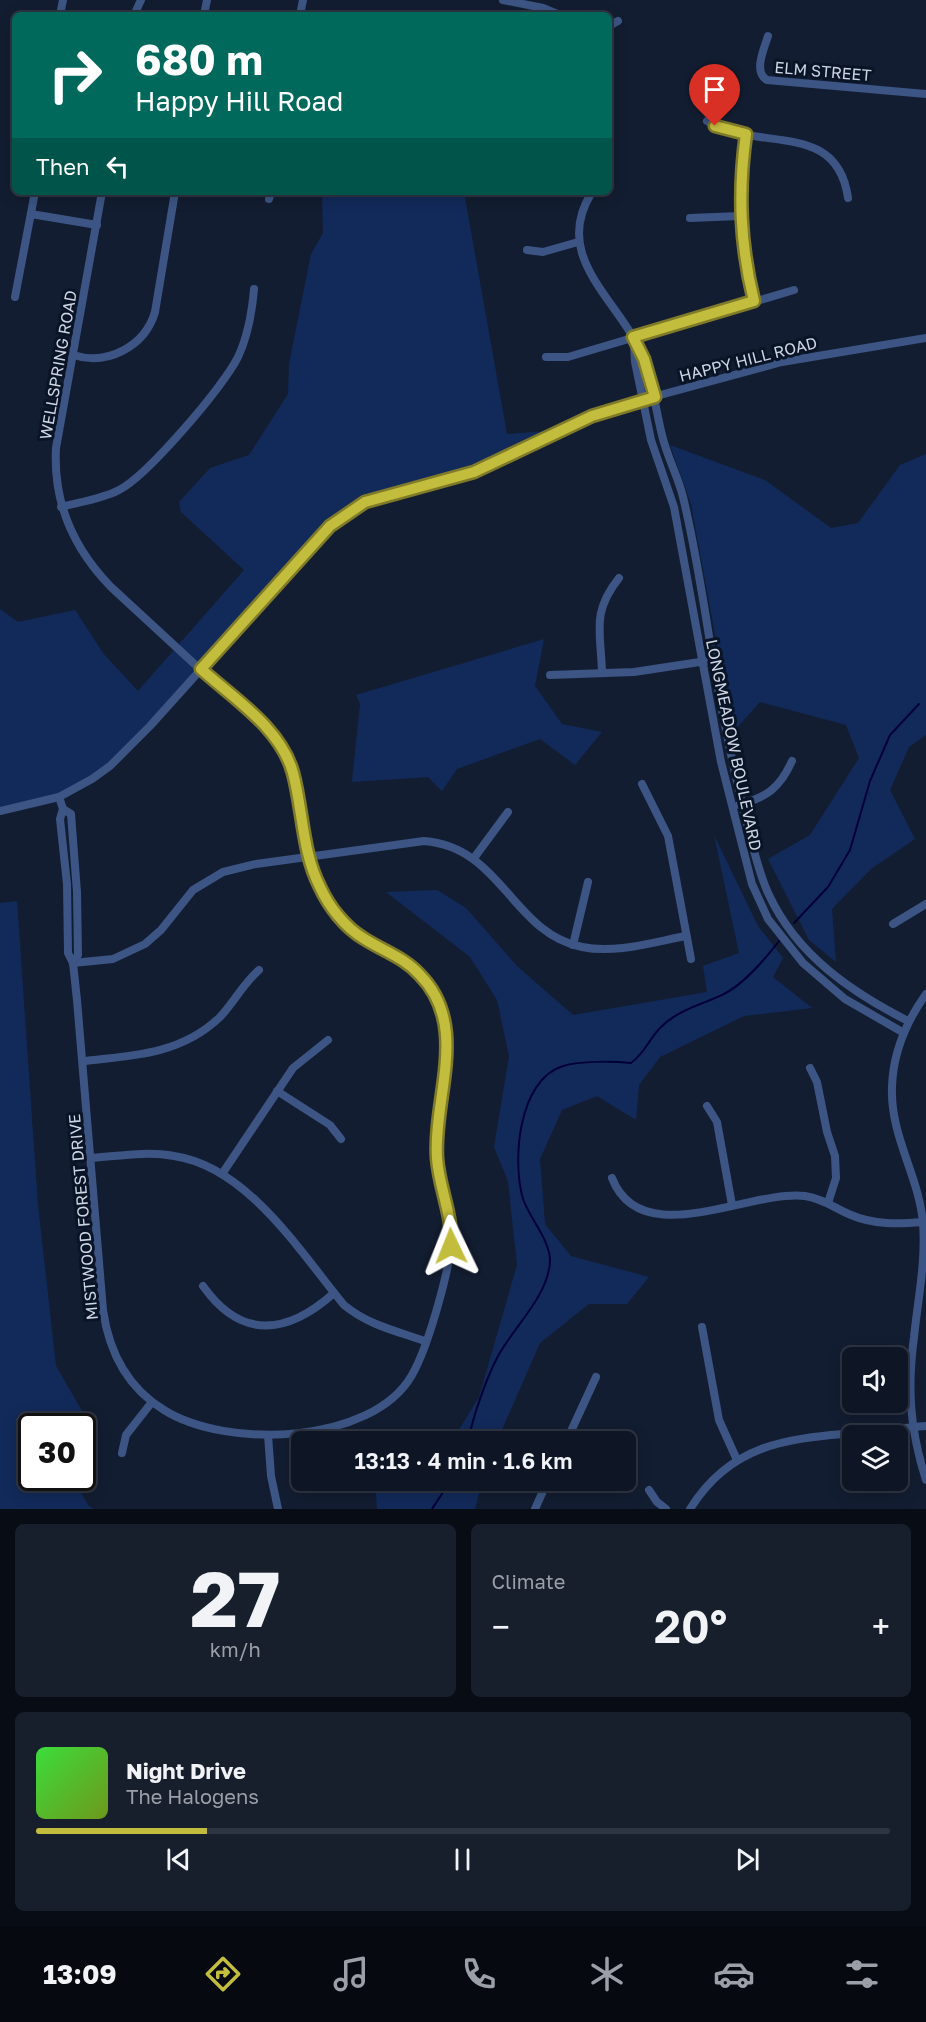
<!DOCTYPE html>
<meta charset="utf-8">
<style>
body{margin:0;font-family:"Golos Text",sans-serif;background:#171f2d;color:#f1f3f6;height:100vh;display:flex;flex-direction:column;font-size:22px;white-space:nowrap}
*{box-sizing:border-box;margin:0}
p{font-size:20px;color:#9b9fa7}
.icon{flex:none;width:33px;height:33px;fill:none;stroke:currentColor;stroke-width:2;stroke-linecap:round;stroke-linejoin:round}
.map{position:relative;height:1509px;overflow:hidden}
.side{display:flex;flex-direction:column;gap:15px;padding:15px;background:#080c14;flex:1}
.side>*{flex:none}
.guide{position:absolute;left:12px;top:12px;width:600px;height:183px;border-radius:9px;box-shadow:0 3px 15px #0003,0 0 0 2px #2e3542;background:#00695c;color:#fff;overflow:hidden}
.buttons{position:absolute;left:842px;top:1347px;display:grid;gap:12px}
.buttons a{display:grid;place-items:center;width:66px;height:66px;border-radius:9px;background:#0e1625;box-shadow:0 3px 15px #0003,0 0 0 2px #2e3542;font-size:30px}
.speed{position:absolute;left:18px;top:1413px;display:flex;gap:12px;font-size:30px;font-weight:700;text-align:center}
.speed>*{display:grid;place-content:center;width:78px;height:78px;border-radius:50%;background:#0e1625;box-shadow:0 3px 15px #0003,0 0 0 2px #2e3542;line-height:1}
.speed .limit{border:3px solid #111;border-radius:9px;background:#fff;color:#111}
.pin{position:absolute;display:grid;place-items:center;width:51px;height:51px;color:#fff;margin:-62px -26px;border-radius:50% 50% 50% 0;rotate:-45deg;box-shadow:0 0 6px #0007}
.pin .icon{rotate:45deg}
.me{position:absolute;width:66px;margin:-33px;rotate:358deg;stroke-linejoin:round;filter:drop-shadow(0 0 4px #0008)}
.turn{display:flex;align-items:center;gap:21px;height:126px;padding:0 24px;font-size:27px}
.turn .icon{width:78px;height:78px;stroke-width:2.5}
.turn b{display:block;font-size:42px;line-height:51px}
.then{display:flex;align-items:center;height:57px;padding:0 24px;background:#0003;gap:12px;font-size:22px}
.big{font-size:45px;font-weight:600;line-height:1.1}
.side .widget{flex:1;display:flex;flex-direction:column;justify-content:center;gap:9px;min-width:0;padding:0 21px;border-radius:9px;background:#171f2d}
.side .dial{align-items:center;gap:0}
.dial b{font-size:78px;line-height:1}
.song{display:flex;align-items:center;gap:18px}
.cover{width:72px;height:72px;border-radius:9px;background:linear-gradient(135deg,hsl(120 70% 55%),hsl(80 70% 35%))}
.played{height:6px;border-radius:3px;background:linear-gradient(90deg,#c3bd3e 20%,#2e3542 20%)}
.keys{display:flex;justify-content:space-around;direction:ltr}
.heat{display:flex;justify-content:space-between;align-items:center;font-size:33px;direction:ltr}
.side .tiles{flex:1;display:grid;gap:15px;grid-template-columns:1fr 1fr}
.widget:last-child{grid-column:span 2}
.trip{position:absolute;left:291px;top:1431px;width:345px;height:60px;border-radius:9px;background:#0e1625;box-shadow:0 3px 15px #0003,0 0 0 2px #2e3542;font-weight:600;line-height:60px;text-align:center}
.menu{display:flex;height:96px;justify-content:space-around;align-items:center;background:#06090f;color:#9b9fa7}
.menu .icon{width:42px;height:42px}
.menu .selected{color:#c3bd3e}
.menu b{font-size:27px;color:#f1f3f6}
.map>svg:first-child{display:block}
</style>
<div class="map">
<svg width="926" height="1509" viewBox="0 0 926 1509">
<rect width="100%" height="100%" fill="#131d31"/>
<!-- green -->
<g fill="#122a5a">
<path d="M 322,192 L 464,192 L 507,434 L 559,430 L 497,462 L 373,499 L 341,516 L 136,741 L 75,790 L 0,811 L 0,609 L 18,622 L 75,610 L 103,653 L 138,691 L 244,570 L 181,512 L 179,502 L 210,468 L 249,455 L 288,394 L 289,364 L 311,254 L 323,233 Z"/>
<path d="M 670,445 L 765,480 L 831,528 L 858,523 L 900,465 L 926,454 L 926,735 L 909,747 L 890,790 L 915,839 L 871,869 L 832,909 L 836,962 L 809,940 L 768,859 L 810,835 L 859,758 L 846,725 L 760,702 L 733,732 L 691,504 Z"/>
<path d="M 544,639 L 535,686 L 562,724 L 602,732 L 575,765 L 540,739 L 457,769 L 442,791 L 428,777 L 352,782 L 360,704 L 356,695 Z"/>
<path d="M 714,835 L 758,926 L 783,958 L 773,977 L 812,1008 L 744,1016 L 660,1057 L 639,1085 L 636,1120 L 597,1096 L 562,1110 L 540,1159 L 545,1224 L 571,1256 L 649,1277 L 627,1304 L 589,1304 L 540,1343 L 497,1441 L 452,1441 L 479,1397 L 517,1265 L 508,1181 L 494,1147 L 509,1056 L 497,1000 L 470,957 L 386,892 L 437,890 L 466,908 L 517,966 L 573,1015 L 707,992 L 703,966 L 739,953 Z"/>
<path d="M 17,901 L 38,1205 L 56,1366 L 85,1416 L 81,1426 L 32,1426 L 32,1478 L 73,1478 L 88,1505 L 93,1509 L 0,1509 L 0,903 Z"/>
<path d="M 375,1481 L 376,1480 L 482,1481 L 475,1509 L 377,1509 Z"/>
</g>
<g fill="none" stroke-linecap="round" stroke-linejoin="round">
<!-- stream -->
<g stroke="#000236" stroke-width="2">
<path d="M 794,923 L 828,887 L 850,850 L 870,781 L 890,735 L 919,704"/>
<path d="M 468,1442 C 473,1416 486,1379 498,1356 C 513,1328 549,1295 550,1261 C 550,1240 530,1219 523,1199 C 512,1161 518,1080 563,1066 C 580,1061 613,1061 631,1063 C 645,1053 649,1039 660,1028 C 677,1010 701,1005 722,995 C 742,986 766,958 779,941"/>
<path d="M 432,1509 L 451,1480"/>
</g>
<!-- minor -->
<g stroke="#3c5584" stroke-width="8">
<path d="M 503,0 L 543,8 L 560,15"/>
<path d="M 60,15 L 63,0"/>
<path d="M 134,15 L 141,0"/>
<path d="M 204,15 L 207,0"/>
<path d="M 300,15 L 303,0"/>
<path d="M 609,26 L 618,21"/>
<path d="M 768,36 C 764,49 753,72 767,80 L 926,94"/>
<path d="M 707,121 C 755,153 837,118 848,198"/>
<path d="M 746,134 C 738,192 740,244 754,301"/>
<path d="M 592,192 C 549,260 624,302 645,362 C 653,386 656,411 662,435 C 667,457 678,476 683,497 C 697,554 705,614 715,672 C 724,724 735,776 748,828 C 754,850 759,874 769,895 C 797,955 851,992 908,1021"/>
<path d="M 269,199 L 271,192"/>
<path d="M 31,214 L 97,225"/>
<path d="M 690,218 L 740,216"/>
<path d="M 527,250 L 543,252 L 578,242"/>
<path d="M 15,297 L 35,192"/>
<path d="M 634,345 L 635,362 L 651,440 L 674,507 L 721,762 L 752,884 L 768,919 L 803,963 L 845,999 L 904,1033"/>
<path d="M 73,355 C 108,366 145,346 155,312 L 175,192"/>
<path d="M 546,357 L 568,357 L 794,290"/>
<path d="M 61,507 C 80,502 102,499 119,490 C 147,476 224,386 238,357 C 248,336 252,312 254,289"/>
<path d="M 602,673 C 601,632 591,613 619,578"/>
<path d="M 550,675 L 634,672 L 713,660"/>
<path d="M 642,784 L 668,836 L 691,959"/>
<path d="M 59,797 L 63,809 L 60,819 L 67,884 L 68,953 L 73,963 L 77,1000 L 103,1310 C 109,1352 128,1388 164,1410 C 226,1449 372,1445 412,1375 C 428,1347 454,1259 452,1227 C 449,1200 437,1175 437,1146 C 436,1099 458,1051 440,1005 C 425,968 394,957 363,938 C 345,926 330,907 320,888 C 296,842 306,786 278,741 L 111,587 C 73,548 53,503 56,448 L 102,192"/>
<path d="M 739,805 C 767,797 780,788 792,761"/>
<path d="M 63,809 L 71,814 L 77,892 L 78,955 L 73,963"/>
<path d="M 0,811 L 59,797 L 92,779 L 110,766 L 150,726 L 330,526 L 365,502 L 474,472 L 559,430 L 627,404 L 782,362 L 926,338"/>
<path d="M 474,858 L 508,812"/>
<path d="M 893,924 L 926,904"/>
<path d="M 573,945 L 588,882"/>
<path d="M 73,963 L 113,959 L 145,944 L 161,930 L 193,890 L 223,872 L 256,864 L 424,841 C 502,847 512,933 582,947 C 616,954 653,942 686,936"/>
<path d="M 926,994 C 906,1022 893,1052 892,1087 C 890,1136 919,1176 923,1223 C 926,1262 918,1298 914,1337 C 907,1389 910,1430 926,1480"/>
<path d="M 83,1061 C 133,1056 182,1054 220,1017 C 234,1002 243,984 259,970"/>
<path d="M 810,1068 L 817,1082 L 827,1132 L 835,1156 L 836,1178 L 828,1203"/>
<path d="M 277,1091 L 330,1125 L 341,1139"/>
<path d="M 707,1106 L 717,1122 L 732,1205"/>
<path d="M 91,1158 C 119,1156 147,1151 174,1156 C 248,1167 300,1252 344,1305 C 368,1325 396,1331 425,1341"/>
<path d="M 222,1174 L 293,1068 L 328,1040"/>
<path d="M 612,1178 C 641,1253 750,1189 805,1196 C 822,1198 836,1209 851,1215 C 874,1225 899,1224 923,1222"/>
<path d="M 203,1286 C 242,1341 288,1334 334,1293"/>
<path d="M 702,1327 L 719,1420 L 737,1460"/>
<path d="M 268,1435 L 271,1476 L 278,1509"/>
<path d="M 566,1442 L 596,1377"/>
<path d="M 122,1453 L 126,1435 L 152,1402"/>
<path d="M 649,1490 L 657,1502 L 666,1509"/>
<path d="M 535,1509 L 548,1480"/>
<path d="M 690,1509 C 730,1445 784,1439 853,1433 C 877,1431 902,1428 926,1426"/>
</g>
</g>
<g fill="none" stroke-linecap="round" stroke-linejoin="round">
<defs>
<path id="route" d="M 451,1246 C 453,1215 439,1188 437,1158 C 433,1097 470,1026 420,975 C 404,957 383,951 363,938 C 345,927 329,907 320,887 C 302,852 303,810 293,773 C 281,728 233,698 201,669 L 330,526 L 365,502 L 474,472 L 592,416 L 655,397 L 644,359 L 633,337 L 754,301 C 740,244 738,192 746,134 L 715,126"/>
</defs>
<!-- route casing -->
<use href="#route" stroke="#7f7b28" stroke-width="15"/>
<!-- route -->
<use href="#route" stroke="#c3bd3e" stroke-width="10"/>
</g>
<g text-anchor="middle" dominant-baseline="central" stroke-width="6" stroke-linejoin="round" paint-order="stroke">
<!-- street labels -->
<g font-size="16" fill="#cdd5e3" stroke="#0a1427">
<text transform="translate(823 71) rotate(5)">ELM STREET</text>
<text transform="translate(748 359) rotate(-14)">HAPPY HILL ROAD</text>
<text transform="translate(58 365) rotate(-80)">WELLSPRING ROAD</text>
<text transform="translate(734 745) rotate(78)">LONGMEADOW BOULEVARD</text>
<text transform="translate(83 1217) rotate(-95)">MISTWOOD FOREST DRIVE</text>
</g>
</g>
</svg>
<div class="buttons">
<a><svg class="icon" aria-label="sound" viewBox="0 0 24 24"><path d="M4 9h4l5-4v14l-5-4H4zM17 9q2 3 0 6"/></svg></a>
<a><svg class="icon" aria-label="layers" viewBox="0 0 24 24"><path d="M12 4l9 5-9 5-9-5zM3 14l9 5 9-5"/></svg></a>
</div>
<div class="speed"><div class="limit">30</div></div>
<div class="pin" style="left:715px;top:126px;background:#d93025"><svg class="icon" aria-label="arrive" viewBox="0 0 24 24"><path d="M6 21V4h12l-3 4 3 4H6"/></svg></div>
<svg class="me" style="left:451px;top:1246px" viewBox="-20 -20 40 40"><path d="M0-17L14 15 0 8-14 15z" fill="#c3bd3e" stroke="#fff" stroke-width="4"/></svg>
<div class="trip">13:13 · 4 min · 1.6 km</div>
<div class="guide">
<div class="turn"><svg class="icon" aria-label="right" viewBox="0 0 24 24"><path d="M7 20v-9h11M14 6l5 5-5 5"/></svg><div><b>680 m</b>Happy Hill Road</div></div>
<div class="then">Then<svg class="icon" aria-label="left" viewBox="0 0 24 24"><path d="M17 20v-9H6M10 6l-5 5 5 5"/></svg></div>
</div>
</div>
<section class="side">
<div class="tiles">
<div class="widget dial"><b>27</b><p>km/h</p></div>
<div class="widget"><p>Climate</p>
<div class="heat"><a>−</a><b class="big">20°</b><a>+</a></div>
</div>
<div class="widget">
<div class="song"><i class="cover"></i><div><b>Night Drive</b><p>The Halogens</p></div></div>
<div class="played"></div>
<div class="keys"><svg class="icon" aria-label="previous" viewBox="0 0 24 24"><path d="M18 5L8 12l10 7zM5 5v14"/></svg><svg class="icon" aria-label="pause" viewBox="0 0 24 24"><path d="M8 5v14M16 5v14"/></svg><svg class="icon" aria-label="next" viewBox="0 0 24 24"><path d="M6 5l10 7-10 7zM19 5v14"/></svg></div>
</div>
</div>
</section>
<nav class="menu">
<b>13:09</b>
<svg class="icon selected" aria-label="directions" viewBox="0 0 24 24"><path d="M12 3l9 9-9 9-9-9zM9 14v-3h6M13 9l2 2-2 2"/></svg>
<svg class="icon" aria-label="music" viewBox="0 0 24 24"><path d="M9 18V5l10-2v13"/><circle cx="6" cy="18" r="3"/><circle cx="16" cy="16" r="3"/></svg>
<svg class="icon" aria-label="phone" viewBox="0 0 24 24"><path d="M5 4h4l2 5-3 2q2 4 5 5l2-3 5 2v4C11 20 4 13 5 4z"/></svg>
<svg class="icon" aria-label="climate" viewBox="0 0 24 24"><path d="M12 3v18M4 7l16 10M4 17L20 7"/></svg>
<svg class="icon" aria-label="car" viewBox="0 0 24 24"><path d="M5 17H2v-5l4-1 3-4h7l3 4 3 1v5h-3M9 17h6M6 11h13"/><circle cx="7" cy="17" r="2"/><circle cx="17" cy="17" r="2"/></svg>
<svg class="icon" aria-label="filters" viewBox="0 0 24 24"><path d="M4 7h16M4 17h16"/><circle cx="9" cy="7" r="2"/><circle cx="15" cy="17" r="2"/></svg>
</nav>
